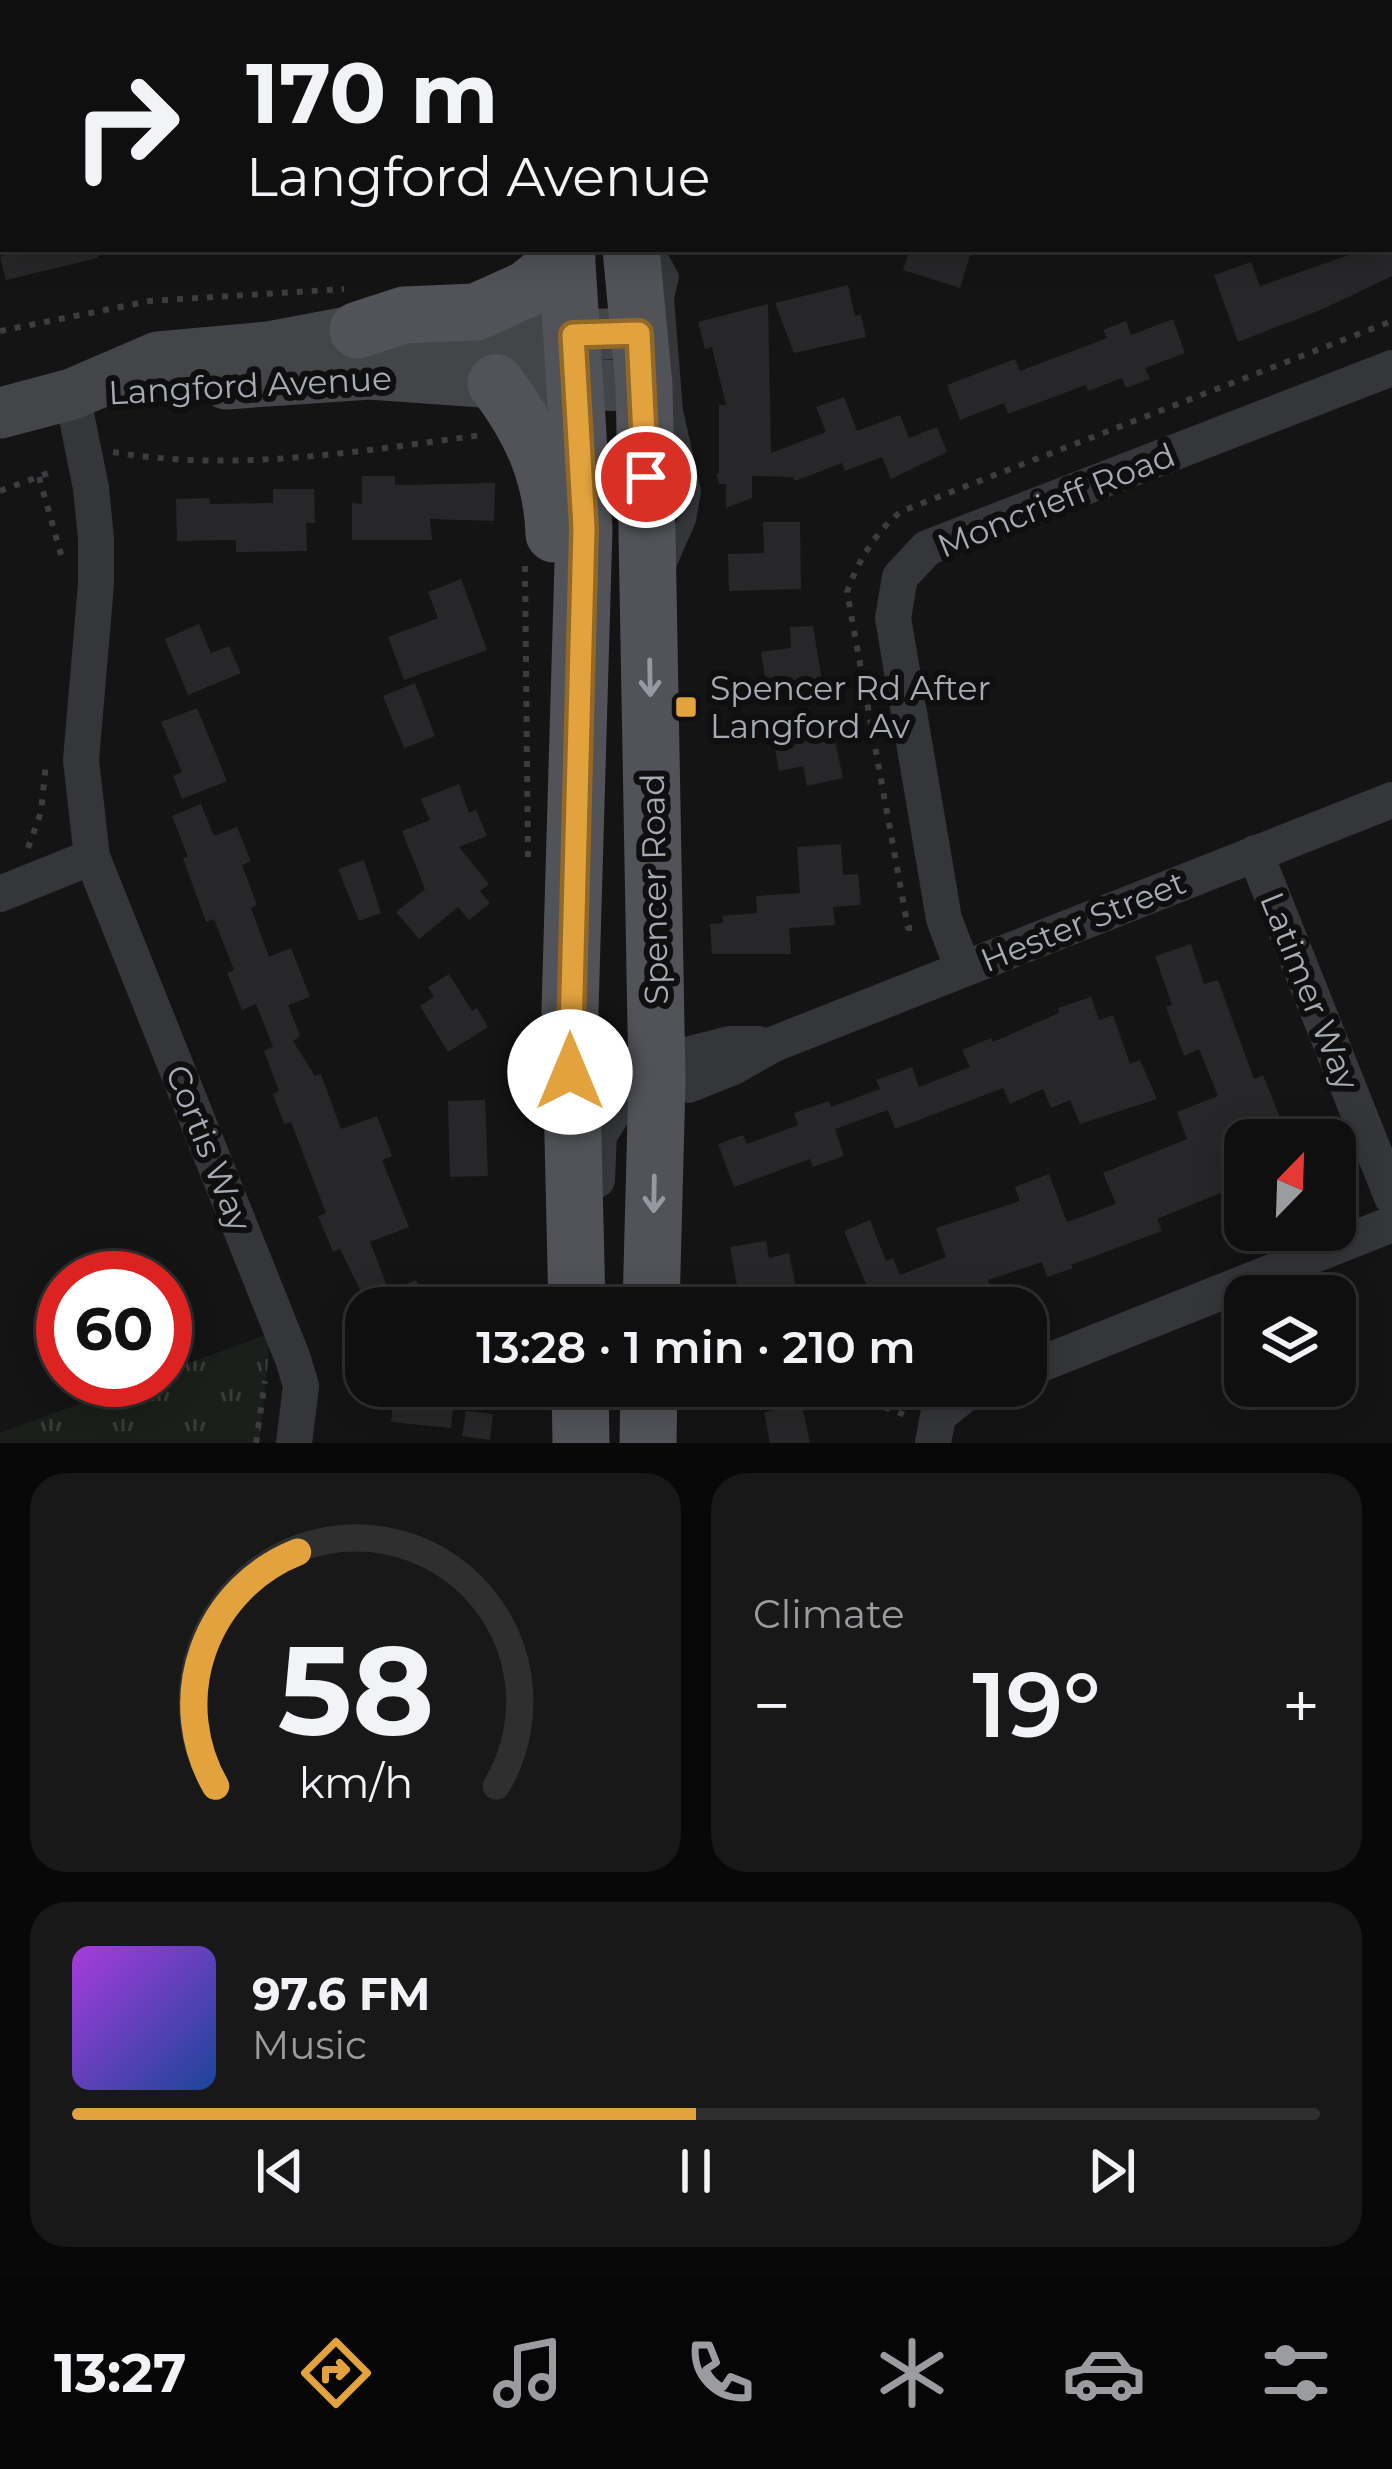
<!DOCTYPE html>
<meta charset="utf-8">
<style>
body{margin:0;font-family:Montserrat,sans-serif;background:#181819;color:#f1f3f6;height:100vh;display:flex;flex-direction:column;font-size:45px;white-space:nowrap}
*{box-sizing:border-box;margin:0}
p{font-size:39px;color:#9b9c9f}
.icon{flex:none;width:66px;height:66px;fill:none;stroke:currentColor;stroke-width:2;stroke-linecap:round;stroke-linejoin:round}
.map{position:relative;height:1443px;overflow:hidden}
.panel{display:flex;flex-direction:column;gap:30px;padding:30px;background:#080809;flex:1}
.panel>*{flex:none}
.top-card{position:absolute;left:0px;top:0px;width:1392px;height:252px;box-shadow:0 6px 30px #0003,0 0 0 3px #2f2f30;background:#0f0f10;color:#f1f3f6;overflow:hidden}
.needle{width:78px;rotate:23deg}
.controls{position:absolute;left:1224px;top:1119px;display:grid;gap:24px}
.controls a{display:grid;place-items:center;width:132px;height:132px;border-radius:24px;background:#0f0f10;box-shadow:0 6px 30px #0003,0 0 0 3px #2f2f30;font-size:60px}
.speed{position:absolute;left:36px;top:1251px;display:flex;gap:24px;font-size:60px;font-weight:700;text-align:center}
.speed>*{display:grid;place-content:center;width:156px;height:156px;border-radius:50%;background:#0f0f10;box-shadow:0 6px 30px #0003,0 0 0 3px #2f2f30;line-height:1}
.speed .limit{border:18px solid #d22;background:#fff;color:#111}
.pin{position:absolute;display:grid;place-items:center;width:102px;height:102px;color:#fff;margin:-51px;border:6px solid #fff;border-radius:50%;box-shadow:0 3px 12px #0007}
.me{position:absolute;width:132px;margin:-66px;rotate:0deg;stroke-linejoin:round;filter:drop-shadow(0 0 9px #0008)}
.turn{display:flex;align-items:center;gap:42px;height:252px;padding:0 48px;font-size:54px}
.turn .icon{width:156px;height:156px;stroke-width:2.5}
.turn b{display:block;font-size:84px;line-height:102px}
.big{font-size:90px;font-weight:600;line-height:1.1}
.panel .tile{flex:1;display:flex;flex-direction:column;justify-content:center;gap:18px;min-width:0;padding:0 42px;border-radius:36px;background:#181819}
.panel .dial{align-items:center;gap:0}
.dial svg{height:312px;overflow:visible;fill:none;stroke:#2f2f30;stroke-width:7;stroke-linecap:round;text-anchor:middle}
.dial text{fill:#f1f3f6;stroke:none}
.song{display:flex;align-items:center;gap:36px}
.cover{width:144px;height:144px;border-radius:18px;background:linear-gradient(135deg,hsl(280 70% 55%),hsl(220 70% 35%))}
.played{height:12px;border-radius:6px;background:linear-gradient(90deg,#e2a23e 50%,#2f2f30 50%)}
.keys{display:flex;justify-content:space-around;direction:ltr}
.heat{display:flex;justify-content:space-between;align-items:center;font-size:66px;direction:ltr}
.panel .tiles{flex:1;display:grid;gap:30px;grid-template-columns:1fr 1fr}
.tile:last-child{grid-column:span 2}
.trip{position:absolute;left:345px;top:1287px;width:702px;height:120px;border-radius:36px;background:#0f0f10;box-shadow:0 6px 30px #0003,0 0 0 3px #2f2f30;font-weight:600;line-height:120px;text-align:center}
.tabs{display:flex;height:192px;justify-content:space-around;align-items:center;background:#060606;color:#9b9c9f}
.tabs .icon{width:84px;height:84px}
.tabs .active{color:#e2a23e}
.tabs b{font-size:54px;color:#f1f3f6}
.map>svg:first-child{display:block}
</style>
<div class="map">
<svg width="1392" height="1443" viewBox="0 0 1392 1443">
<defs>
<pattern id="grass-tufts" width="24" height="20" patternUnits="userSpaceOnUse" patternTransform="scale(3)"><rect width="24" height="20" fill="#1a1f1b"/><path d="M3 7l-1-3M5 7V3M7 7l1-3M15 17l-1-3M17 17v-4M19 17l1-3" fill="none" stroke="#383d3a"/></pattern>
</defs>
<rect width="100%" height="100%" fill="#141415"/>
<!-- grass -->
<path fill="url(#grass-tufts)" d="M 271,1333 L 259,1443 L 0,1443 L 0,1433 L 144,1380 L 165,1380 L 165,1372 Z"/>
<!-- building -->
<g fill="#272729">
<path d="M 17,249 L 97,249 L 98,258 L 6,280 L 0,257 Z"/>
<path d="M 910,249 L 972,249 L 960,288 L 903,270 Z"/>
<path d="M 1366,249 L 1392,249 L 1392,276 L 1323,309 L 1238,342 L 1214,275 L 1251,262 L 1260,286 Z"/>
<path d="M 848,285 L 855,316 L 861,315 L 866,337 L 794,353 L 775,303 Z"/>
<path d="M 768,304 L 771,453 L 826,432 L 816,407 L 844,397 L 857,431 L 900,415 L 909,438 L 937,427 L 947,452 L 891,479 L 882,457 L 845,471 L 842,463 L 795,481 L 793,477 L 752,476 L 752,498 L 726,508 L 726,484 L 719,484 L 716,474 L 719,473 L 719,405 L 726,405 L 712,347 L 705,349 L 698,322 Z"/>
<path d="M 1173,319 L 1185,353 L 1145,368 L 1150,379 L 1126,388 L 1122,378 L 1088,391 L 1086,385 L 1008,414 L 1004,403 L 960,420 L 947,385 L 1015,359 L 1020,371 L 1107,338 L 1103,330 L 1126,321 L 1131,335 Z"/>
<path d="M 362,476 L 395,476 L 395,485 L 495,483 L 494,521 L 430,519 L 432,540 L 352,540 L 352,503 L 362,504 Z"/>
<path d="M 273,489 L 314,489 L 315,523 L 306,523 L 307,551 L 236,552 L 236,540 L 177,541 L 176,499 L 209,498 L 210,504 L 273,503 Z"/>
<path d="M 763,522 L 800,522 L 801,589 L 729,591 L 728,554 L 764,553 Z"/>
<path d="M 461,579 L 487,650 L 404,680 L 388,637 L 438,618 L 428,592 Z"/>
<path d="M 199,624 L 211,653 L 229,646 L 241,673 L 188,695 L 165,639 Z"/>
<path d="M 813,626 L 823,686 L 768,695 L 761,652 L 791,648 L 790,627 Z"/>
<path d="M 415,683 L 435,736 L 404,748 L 383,696 Z"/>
<path d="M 197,708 L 227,781 L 182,799 L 173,776 L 182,772 L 161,722 Z"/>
<path d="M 832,727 L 843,778 L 807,786 L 803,766 L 779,771 L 773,738 Z"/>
<path d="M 459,784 L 469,813 L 476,810 L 487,836 L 459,847 L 489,884 L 480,891 L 490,903 L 469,920 L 458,907 L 419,939 L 396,912 L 425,889 L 402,831 L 430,820 L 421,799 Z"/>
<path d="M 201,804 L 214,836 L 237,827 L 251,861 L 242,865 L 257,905 L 251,908 L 269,957 L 291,948 L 310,997 L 288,1005 L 300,1036 L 293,1041 L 315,1076 L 321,1074 L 341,1129 L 377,1116 L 392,1156 L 382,1160 L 409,1227 L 370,1242 L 389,1291 L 416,1280 L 427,1308 L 349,1308 L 365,1300 L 340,1249 L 333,1252 L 318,1216 L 326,1213 L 291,1122 L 284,1124 L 273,1094 L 279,1091 L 264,1051 L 273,1047 L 256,1004 L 242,1010 L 227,973 L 234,970 L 214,919 L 206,922 L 183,858 L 188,857 L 172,816 Z"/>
<path d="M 841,844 L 843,875 L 858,874 L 861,905 L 833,907 L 835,925 L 789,928 L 791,954 L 712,954 L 710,924 L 723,923 L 722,916 L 757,913 L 756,896 L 800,893 L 797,847 Z"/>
<path d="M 364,860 L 381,913 L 359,921 L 338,869 Z"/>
<path d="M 1191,944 L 1204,984 L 1218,980 L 1254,1079 L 1263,1075 L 1289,1140 L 1245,1140 L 1245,1183 L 1157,1219 L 1162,1231 L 1071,1265 L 1073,1268 L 1047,1277 L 1042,1262 L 988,1280 L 994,1299 L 965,1308 L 959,1297 L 934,1308 L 876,1308 L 844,1231 L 870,1220 L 886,1261 L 893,1258 L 900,1275 L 946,1257 L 936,1228 L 1020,1201 L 1015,1187 L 1049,1174 L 1067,1222 L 1116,1204 L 1103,1173 L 1187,1139 L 1177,1112 L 1218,1096 L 1199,1049 L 1184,1056 L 1166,1007 L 1172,1005 L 1155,956 Z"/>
<path d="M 449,974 L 472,1011 L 477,1008 L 488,1027 L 448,1052 L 420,1006 L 434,997 L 428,987 Z"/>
<path d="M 1091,997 L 1099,1020 L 1113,1015 L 1130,1064 L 1140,1060 L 1157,1099 L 1080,1124 L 1070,1100 L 1051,1108 L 1043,1089 L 1010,1104 L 1003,1088 L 895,1129 L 888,1110 L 835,1129 L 844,1156 L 813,1167 L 810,1159 L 734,1187 L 718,1144 L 743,1135 L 747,1144 L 798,1125 L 794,1113 L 829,1101 L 831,1107 L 880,1089 L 876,1080 L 912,1067 L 919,1087 L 970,1067 L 962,1050 L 991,1038 L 993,1042 L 1059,1013 L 1058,1008 Z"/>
<path d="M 485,1100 L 488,1176 L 450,1177 L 448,1101 Z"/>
<path d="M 766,1241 L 769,1258 L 789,1253 L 800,1308 L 741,1308 L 730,1247 Z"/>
<path d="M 395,1386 L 455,1386 L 451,1428 L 391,1422 Z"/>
<path d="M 802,1405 L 810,1443 L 770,1443 L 764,1412 Z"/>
<path d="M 466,1411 L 493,1414 L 490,1440 L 462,1436 Z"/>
</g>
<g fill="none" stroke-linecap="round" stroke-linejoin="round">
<!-- path -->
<g stroke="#3b3d41" stroke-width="6" stroke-dasharray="6 9" stroke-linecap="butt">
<path d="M 0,331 L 150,301 L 344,289"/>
<path d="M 113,452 C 234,473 361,451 482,435"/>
<path d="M 39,477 L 62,558"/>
<path d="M 0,491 L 54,471"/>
<path d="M 525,566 L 528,859"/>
<path d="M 28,848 L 41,812 L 46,763"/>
<path d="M 912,928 L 908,928 L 847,592 C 857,563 877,529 902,511 L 1392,321"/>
<path d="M 828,1386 L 905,1415"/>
<path d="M 256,1443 L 265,1381"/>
</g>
<!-- lane -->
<path stroke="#35363a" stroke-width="18" d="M 655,249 L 670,277 L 665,298 L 674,411 L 692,491 L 687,520 L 666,568"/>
<!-- street -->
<g stroke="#35363a" stroke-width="36">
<path d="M 1249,3 L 1252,0"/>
<path d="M 72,394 L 91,488 L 96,539 L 96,584 L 81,760 L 92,857 L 293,1359 L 301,1386 L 294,1443"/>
<path d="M 1255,853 L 1392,1197"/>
<path d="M 0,894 L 92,857"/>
<path d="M 963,969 L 944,919 L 893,618 L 900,577 L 927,548 L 1392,368"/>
<path d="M 573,1014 L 598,1053 L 657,1081 L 688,1085 L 733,1067 L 774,1044 L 1392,800"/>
<path d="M 597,1180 L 599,1135 L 619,1104 L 657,1081 L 687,1055 L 730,1044 L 758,1044"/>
<path d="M 1026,1370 L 1392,1224"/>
<path d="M 933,1443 L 938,1416 L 965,1394 L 986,1386"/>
</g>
<!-- secondary -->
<g stroke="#434549" stroke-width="51">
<path d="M 226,384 L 370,374 L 496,383 L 644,386"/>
<path d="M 0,413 L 72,394 L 158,357 L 268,347 L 358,330 L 573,335 L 639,333"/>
</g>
<!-- primary -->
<g stroke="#515358" stroke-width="57">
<path d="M 532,0 L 533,3"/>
<path d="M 606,0 L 607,3"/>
<path d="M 566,249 L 584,528 L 570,1010 L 577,1308"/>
<path d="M 631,249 L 644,386 L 646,477 L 657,1081 L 651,1308"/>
<path d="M 358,330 L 404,315 L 476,312 L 527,289 L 567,257"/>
<path d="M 496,383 C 531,429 552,475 554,534"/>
<path d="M 580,1386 L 581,1443"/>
<path d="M 648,1443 L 649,1386"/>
</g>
</g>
<!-- one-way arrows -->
<defs><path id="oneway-shaft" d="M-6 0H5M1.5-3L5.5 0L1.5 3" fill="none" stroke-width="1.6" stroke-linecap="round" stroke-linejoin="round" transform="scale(3)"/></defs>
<g stroke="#9599a2">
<use href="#oneway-shaft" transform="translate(650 678) rotate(89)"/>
<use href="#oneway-shaft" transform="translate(654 1194) rotate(91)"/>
</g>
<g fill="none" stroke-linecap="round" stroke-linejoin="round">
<defs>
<path id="route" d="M 570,1072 L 584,528 L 573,335 L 639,333 L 646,477"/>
</defs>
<!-- route casing -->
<use href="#route" stroke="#936928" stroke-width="30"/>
<!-- route -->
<use href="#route" stroke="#e2a23e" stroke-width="21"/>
</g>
<!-- markers -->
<rect fill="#e2a23e" stroke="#0f0f10" stroke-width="4.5" x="674" y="695" width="24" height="24" rx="6"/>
<g text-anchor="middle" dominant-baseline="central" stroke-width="12" stroke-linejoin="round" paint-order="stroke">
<!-- street labels -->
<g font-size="33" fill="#a6abb4" stroke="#0f0f10">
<text transform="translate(250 385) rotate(-3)">Langford Avenue</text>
<text transform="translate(1056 500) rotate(-22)">Moncrieff Road</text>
<text transform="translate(654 889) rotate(-91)">Spencer Road</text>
<text transform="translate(1083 921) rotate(-22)">Hester Street</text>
<text transform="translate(1310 991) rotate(68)">Latimer Way</text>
<text transform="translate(209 1148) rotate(68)">Cortis Way</text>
</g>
<!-- poi labels -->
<g font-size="33" fill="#a6abb4" stroke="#0f0f10" text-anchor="start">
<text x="710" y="688">Spencer Rd After<tspan x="710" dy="38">Langford Av</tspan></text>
</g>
</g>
</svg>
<div class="controls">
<a><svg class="needle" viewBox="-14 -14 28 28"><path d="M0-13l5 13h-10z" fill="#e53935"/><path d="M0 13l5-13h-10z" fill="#9b9c9f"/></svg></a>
<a><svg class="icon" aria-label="layers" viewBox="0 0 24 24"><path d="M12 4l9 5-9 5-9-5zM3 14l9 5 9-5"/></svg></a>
</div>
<div class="speed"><div class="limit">60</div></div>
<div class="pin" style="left:646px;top:477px;background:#d93025"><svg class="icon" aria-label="arrive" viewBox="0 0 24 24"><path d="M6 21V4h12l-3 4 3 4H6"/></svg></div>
<svg class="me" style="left:570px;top:1072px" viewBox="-20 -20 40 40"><circle r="19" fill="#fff"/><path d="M0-13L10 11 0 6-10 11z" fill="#e2a23e"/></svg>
<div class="trip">13:28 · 1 min · 210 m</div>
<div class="top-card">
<div class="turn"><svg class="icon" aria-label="right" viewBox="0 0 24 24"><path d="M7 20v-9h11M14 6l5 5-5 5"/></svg><div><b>170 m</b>Langford Avenue</div></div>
</div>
</div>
<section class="panel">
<div class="tiles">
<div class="tile dial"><svg viewBox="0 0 100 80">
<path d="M14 69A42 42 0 1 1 86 69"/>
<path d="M14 69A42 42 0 0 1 35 9" stroke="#e2a23e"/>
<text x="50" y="56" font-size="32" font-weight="700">58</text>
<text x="50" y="72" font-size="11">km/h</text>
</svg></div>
<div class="tile"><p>Climate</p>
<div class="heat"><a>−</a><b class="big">19°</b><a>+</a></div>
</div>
<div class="tile">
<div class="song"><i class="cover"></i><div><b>97.6 FM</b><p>Music</p></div></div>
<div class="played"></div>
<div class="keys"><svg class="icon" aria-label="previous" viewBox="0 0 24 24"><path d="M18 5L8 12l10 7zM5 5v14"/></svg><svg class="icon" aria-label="pause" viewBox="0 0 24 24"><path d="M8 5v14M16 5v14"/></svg><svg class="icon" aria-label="next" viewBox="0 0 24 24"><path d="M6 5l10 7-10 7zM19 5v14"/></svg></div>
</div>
</div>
</section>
<nav class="tabs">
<b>13:27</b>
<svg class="icon active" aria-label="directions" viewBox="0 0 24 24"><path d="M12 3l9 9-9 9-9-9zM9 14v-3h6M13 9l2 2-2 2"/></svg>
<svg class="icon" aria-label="music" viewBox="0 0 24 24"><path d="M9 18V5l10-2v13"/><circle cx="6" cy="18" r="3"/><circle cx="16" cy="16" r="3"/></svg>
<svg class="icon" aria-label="phone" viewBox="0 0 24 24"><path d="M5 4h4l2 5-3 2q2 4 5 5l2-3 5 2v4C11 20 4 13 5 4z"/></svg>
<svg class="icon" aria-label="climate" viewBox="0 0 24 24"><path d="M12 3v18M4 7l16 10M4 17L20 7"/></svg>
<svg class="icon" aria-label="car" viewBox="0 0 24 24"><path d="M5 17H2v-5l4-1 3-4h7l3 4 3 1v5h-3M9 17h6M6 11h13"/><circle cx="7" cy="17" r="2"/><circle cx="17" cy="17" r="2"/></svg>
<svg class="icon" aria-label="filters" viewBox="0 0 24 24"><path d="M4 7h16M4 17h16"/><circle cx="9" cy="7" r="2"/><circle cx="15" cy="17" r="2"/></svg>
</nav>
